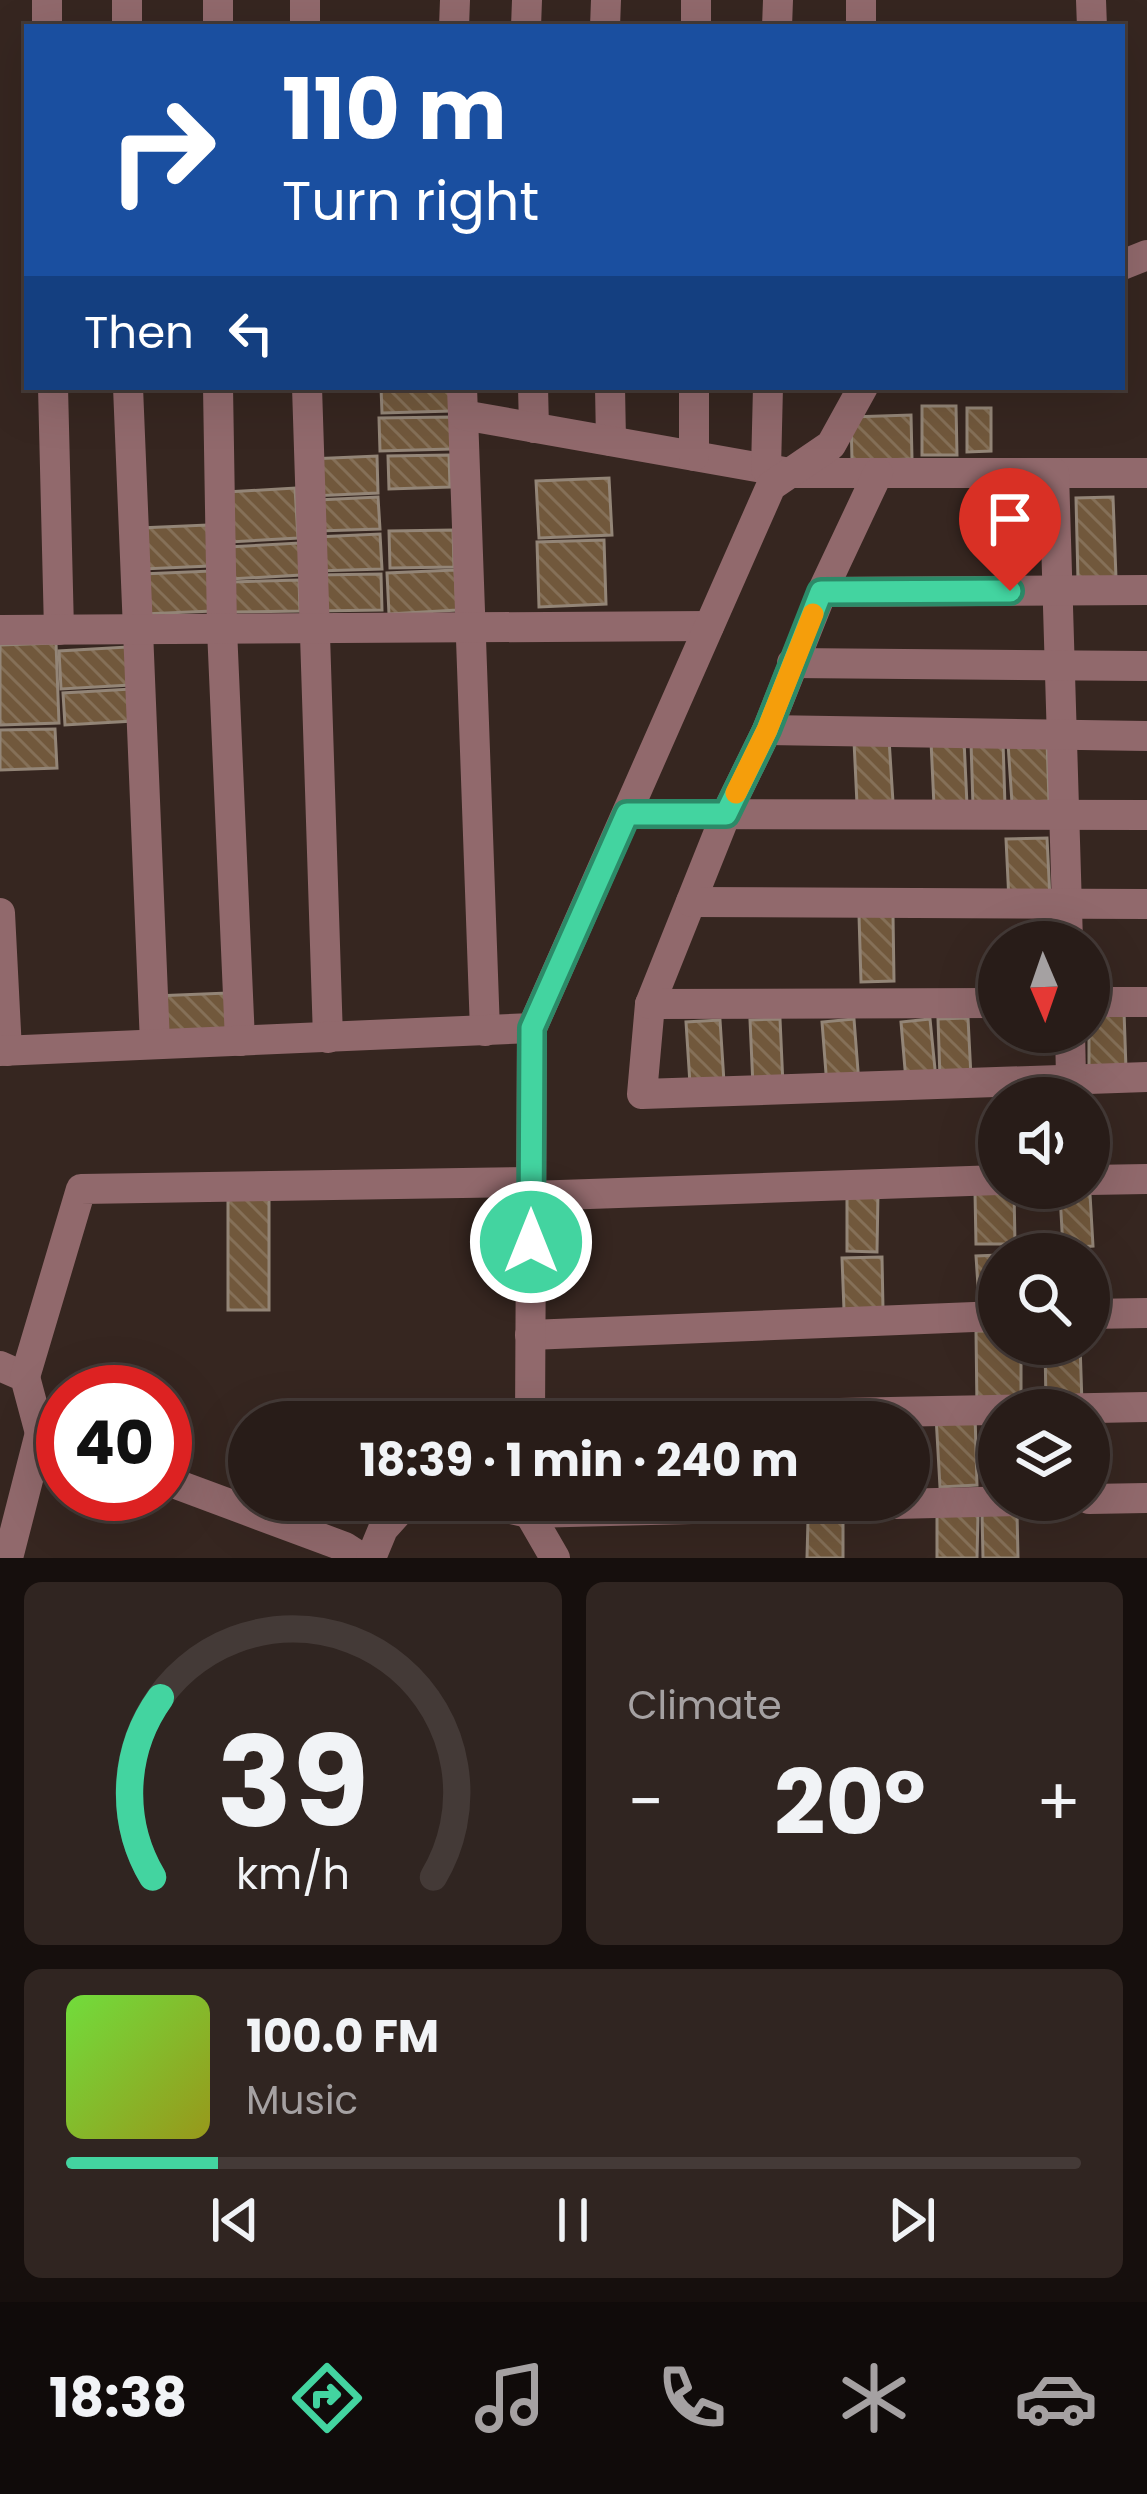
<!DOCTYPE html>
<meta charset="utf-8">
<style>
body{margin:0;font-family:Poppins,sans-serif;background:#302521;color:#f1f3f6;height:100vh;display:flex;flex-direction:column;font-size:45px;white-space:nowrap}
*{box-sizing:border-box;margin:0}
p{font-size:39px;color:#a5a1a2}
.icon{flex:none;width:66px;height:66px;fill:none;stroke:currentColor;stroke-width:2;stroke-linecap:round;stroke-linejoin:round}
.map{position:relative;height:1558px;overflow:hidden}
.drawer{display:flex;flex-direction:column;gap:24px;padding:24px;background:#160f0d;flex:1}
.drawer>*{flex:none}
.hud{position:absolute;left:24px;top:24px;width:1101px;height:366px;border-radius:0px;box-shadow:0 12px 48px #0002,0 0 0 3px #443a37;background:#1a4fa0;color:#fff;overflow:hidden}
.needle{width:78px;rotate:178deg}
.controls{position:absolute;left:978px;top:921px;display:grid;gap:24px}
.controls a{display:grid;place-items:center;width:132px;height:132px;border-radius:50%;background:#281c18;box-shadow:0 12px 48px #0002,0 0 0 3px #443a37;font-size:60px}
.speed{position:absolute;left:36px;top:1365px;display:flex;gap:24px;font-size:60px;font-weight:700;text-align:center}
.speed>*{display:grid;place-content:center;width:156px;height:156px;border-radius:50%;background:#281c18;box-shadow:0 12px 48px #0002,0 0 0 3px #443a37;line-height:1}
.speed .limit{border:18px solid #d22;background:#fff;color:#111}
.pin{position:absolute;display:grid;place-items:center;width:102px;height:102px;color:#fff;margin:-123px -51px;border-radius:50% 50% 50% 0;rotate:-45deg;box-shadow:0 0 12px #0007}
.pin .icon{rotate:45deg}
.me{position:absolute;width:132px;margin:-66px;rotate:0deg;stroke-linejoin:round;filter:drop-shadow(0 0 9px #0008)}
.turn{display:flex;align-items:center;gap:42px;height:252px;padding:0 60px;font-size:54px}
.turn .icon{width:156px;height:156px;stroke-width:2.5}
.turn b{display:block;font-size:84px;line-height:102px}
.then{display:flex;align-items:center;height:114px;padding:0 60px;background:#0003;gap:24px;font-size:45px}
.big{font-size:90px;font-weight:700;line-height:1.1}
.drawer .tile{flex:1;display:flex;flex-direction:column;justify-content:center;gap:18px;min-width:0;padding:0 42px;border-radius:18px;background:#302521}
.drawer .dial{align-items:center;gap:0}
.dial svg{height:312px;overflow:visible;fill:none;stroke:#443a37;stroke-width:7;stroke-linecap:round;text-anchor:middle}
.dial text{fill:#f1f3f6;stroke:none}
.song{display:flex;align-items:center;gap:36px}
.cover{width:144px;height:144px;border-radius:18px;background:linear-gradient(135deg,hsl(100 70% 55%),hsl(60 70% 35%))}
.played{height:12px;border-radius:6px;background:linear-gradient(90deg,#43d4a0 15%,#443a37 15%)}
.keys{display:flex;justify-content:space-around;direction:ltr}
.heat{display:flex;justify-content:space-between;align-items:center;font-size:66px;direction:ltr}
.drawer .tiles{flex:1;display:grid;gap:24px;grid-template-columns:1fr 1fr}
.tile:last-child{grid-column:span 2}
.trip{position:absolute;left:228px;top:1401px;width:702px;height:120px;border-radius:60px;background:#281c18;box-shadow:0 12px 48px #0002,0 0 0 3px #443a37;font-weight:700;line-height:120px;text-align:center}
.dock{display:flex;height:192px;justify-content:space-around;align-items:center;background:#100b0a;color:#a5a1a2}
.dock .icon{width:84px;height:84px}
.dock .active{color:#43d4a0}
.dock b{font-size:54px;color:#f1f3f6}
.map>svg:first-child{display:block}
</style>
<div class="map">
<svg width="1147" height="1558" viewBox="0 0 1147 1558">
<defs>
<pattern id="building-back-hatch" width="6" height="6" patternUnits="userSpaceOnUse" patternTransform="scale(3)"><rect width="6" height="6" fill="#71583c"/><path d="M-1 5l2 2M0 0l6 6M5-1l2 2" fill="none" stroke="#857058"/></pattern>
</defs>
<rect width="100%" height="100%" fill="#362620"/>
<!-- building -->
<g fill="url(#building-back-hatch)" stroke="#938577" stroke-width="3">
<path d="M 381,387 L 450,387 L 451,411 L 382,413 Z"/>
<path d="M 922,406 L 956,406 L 957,455 L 922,455 Z"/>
<path d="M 967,408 L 991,408 L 991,451 L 967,452 Z"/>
<path d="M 911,415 L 912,459 L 852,461 L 851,417 Z"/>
<path d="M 451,417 L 451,449 L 380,451 L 379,418 Z"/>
<path d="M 449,455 L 450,487 L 389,489 L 388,456 Z"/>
<path d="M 377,456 L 378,493 L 311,496 L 310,459 Z"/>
<path d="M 609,478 L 612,535 L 539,538 L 536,481 Z"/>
<path d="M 295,488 L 298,538 L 230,542 L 227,492 Z"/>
<path d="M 378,497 L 380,529 L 319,531 L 318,500 Z"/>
<path d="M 1113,497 L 1116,578 L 1078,580 L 1076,498 Z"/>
<path d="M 207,525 L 209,566 L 143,569 L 140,528 Z"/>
<path d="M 453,530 L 454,567 L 390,568 L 389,531 Z"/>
<path d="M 380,534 L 382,569 L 317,571 L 316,537 Z"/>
<path d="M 604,540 L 606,604 L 539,607 L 537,542 Z"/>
<path d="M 299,543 L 301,575 L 230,579 L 228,547 Z"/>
<path d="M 455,570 L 457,610 L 389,614 L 387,573 Z"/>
<path d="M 211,571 L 213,611 L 143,614 L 142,574 Z"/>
<path d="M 381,574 L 382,610 L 316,611 L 316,575 Z"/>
<path d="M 299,580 L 300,611 L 232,612 L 231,582 Z"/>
<path d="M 56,643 L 59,723 L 0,725 L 0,645 Z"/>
<path d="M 127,647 L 130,685 L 61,689 L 59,651 Z"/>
<path d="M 131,689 L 133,721 L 65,725 L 63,693 Z"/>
<path d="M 55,729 L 57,768 L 0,770 L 0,730 Z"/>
<path d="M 889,739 L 893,802 L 857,804 L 854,741 Z"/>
<path d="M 964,740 L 967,805 L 934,806 L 931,741 Z"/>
<path d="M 1003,741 L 1005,806 L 973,806 L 971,742 Z"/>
<path d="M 1047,741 L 1049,801 L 1012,803 L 1008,743 Z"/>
<path d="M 1047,838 L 1050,899 L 1009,901 L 1006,839 Z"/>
<path d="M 859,915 L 893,915 L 894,981 L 861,982 Z"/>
<path d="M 227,993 L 228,1033 L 157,1035 L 155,996 Z"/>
<path d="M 1124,1011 L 1126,1069 L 1089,1070 L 1089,1012 Z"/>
<path d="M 968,1018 L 971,1077 L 940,1078 L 938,1019 Z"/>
<path d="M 780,1019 L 783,1085 L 753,1086 L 750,1020 Z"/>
<path d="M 854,1019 L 859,1084 L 827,1086 L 822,1022 Z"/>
<path d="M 930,1019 L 936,1079 L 906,1081 L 901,1022 Z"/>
<path d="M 720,1020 L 724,1082 L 690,1084 L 686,1022 Z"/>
<path d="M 847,1191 L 878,1192 L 877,1252 L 847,1251 Z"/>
<path d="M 1014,1191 L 1015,1244 L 976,1244 L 975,1192 Z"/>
<rect x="228" y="1192" width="41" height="118"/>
<path d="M 1090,1194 L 1093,1246 L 1063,1248 L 1060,1195 Z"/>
<path d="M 999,1255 L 999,1300 L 979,1301 L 976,1256 Z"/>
<path d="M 882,1257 L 883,1309 L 844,1310 L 842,1258 Z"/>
<path d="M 976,1331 L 999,1331 L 999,1344 L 1021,1344 L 1021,1408 L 977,1408 Z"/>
<path d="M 1045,1344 L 1080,1344 L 1082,1404 L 1046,1405 Z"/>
<path d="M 975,1414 L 977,1485 L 940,1487 L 936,1416 Z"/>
<path d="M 1017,1512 L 1018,1558 L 983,1558 L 982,1513 Z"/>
<path d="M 937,1514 L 978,1514 L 977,1558 L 937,1558 Z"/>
<path d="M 808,1520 L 843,1520 L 843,1558 L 807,1558 Z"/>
</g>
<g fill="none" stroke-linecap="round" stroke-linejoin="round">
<!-- minor -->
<g stroke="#91696c" stroke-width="30">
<path d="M 1091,0 L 1092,27"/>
<path d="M 47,27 L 47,0"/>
<path d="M 127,27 L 127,0"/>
<path d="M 218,27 L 218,0"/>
<path d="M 305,27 L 305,0"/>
<path d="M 454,27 L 455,0"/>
<path d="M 526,27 L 527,0"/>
<path d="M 605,27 L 606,0"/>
<path d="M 696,27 L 696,0"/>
<path d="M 777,27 L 778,0"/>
<path d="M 861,27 L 861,0"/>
<path d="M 1122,265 L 1147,255"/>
<path d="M 53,387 L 59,630"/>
<path d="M 128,387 L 155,1044"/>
<path d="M 218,387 L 222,629 L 240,1041"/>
<path d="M 307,387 L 328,1038"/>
<path d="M 462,387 L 485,1031"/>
<path d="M 533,387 L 534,428"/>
<path d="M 610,387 L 611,441"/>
<path d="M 463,415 L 790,473 L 1147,473"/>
<path d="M 694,456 L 694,387"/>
<path d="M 766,469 L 768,387"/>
<path d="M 878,473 L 822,592 L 767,730 L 726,814 L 650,1004 L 642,1094 L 1147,1077"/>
<path d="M 1054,473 L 1068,942"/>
<path d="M 822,592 L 1147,590"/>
<path d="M 0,630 L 709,626"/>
<path d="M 792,663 L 1147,666"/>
<path d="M 767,730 L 1147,736"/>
<path d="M 627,814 L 1147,815"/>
<path d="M 691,902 L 1147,904"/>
<path d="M 0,913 L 7,1051"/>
<path d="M 1089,1002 L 1147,1002"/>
<path d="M 650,1004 L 999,1003"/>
<path d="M 1070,1032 L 1071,1077"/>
<path d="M 0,1051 L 532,1028"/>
<path d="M 1089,1180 L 1147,1179"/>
<path d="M 531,1196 L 999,1180"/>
<path d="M 1089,1314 L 1147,1313"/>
<path d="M 530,1335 L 999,1316"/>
<path d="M 0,1366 L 25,1377 L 40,1433 L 63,1442"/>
<path d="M 25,1377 L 81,1189 L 531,1182"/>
<path d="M 530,1419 L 1147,1407"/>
<path d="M 530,1422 L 532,1028 L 771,486 L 831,445 L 863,387"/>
<path d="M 165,1480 L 345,1547 L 362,1558"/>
<path d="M 1089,1499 L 1147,1498"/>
<path d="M 470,1500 L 529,1513 L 1056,1500"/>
<path d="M 529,1500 L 529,1513 L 555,1558"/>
<path d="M 8,1558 L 40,1433"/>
<path d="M 371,1558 L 383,1529 L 409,1500"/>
</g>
</g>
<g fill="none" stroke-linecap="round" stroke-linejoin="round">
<defs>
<path id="route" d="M 531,1242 L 532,1028 L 627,814 L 726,814 L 767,730 L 821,592 L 1010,591"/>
</defs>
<!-- route casing -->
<use href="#route" stroke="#2c8a68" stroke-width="30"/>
<!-- route -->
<use href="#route" stroke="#43d4a0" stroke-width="21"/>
<!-- slow -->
<path stroke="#f59e0b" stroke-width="21" d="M 736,793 L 767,730 L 813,614"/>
</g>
</svg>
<div class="controls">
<a><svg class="needle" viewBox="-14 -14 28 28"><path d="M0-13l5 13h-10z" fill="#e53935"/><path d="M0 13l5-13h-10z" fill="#a5a1a2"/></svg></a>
<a><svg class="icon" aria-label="sound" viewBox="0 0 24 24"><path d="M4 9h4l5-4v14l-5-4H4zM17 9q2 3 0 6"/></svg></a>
<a><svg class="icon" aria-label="search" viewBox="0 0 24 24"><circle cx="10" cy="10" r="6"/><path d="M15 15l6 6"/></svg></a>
<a><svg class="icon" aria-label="layers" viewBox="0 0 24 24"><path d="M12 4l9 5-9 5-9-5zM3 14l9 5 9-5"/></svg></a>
</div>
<div class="speed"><div class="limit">40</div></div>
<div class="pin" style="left:1010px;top:591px;background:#d93025"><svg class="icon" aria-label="arrive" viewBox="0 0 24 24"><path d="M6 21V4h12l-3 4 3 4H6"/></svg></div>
<svg class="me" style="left:531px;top:1242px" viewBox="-20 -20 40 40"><circle r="17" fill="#43d4a0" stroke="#fff" stroke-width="3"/><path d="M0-11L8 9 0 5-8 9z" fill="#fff"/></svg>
<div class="trip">18:39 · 1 min · 240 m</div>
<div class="hud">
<div class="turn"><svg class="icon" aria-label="right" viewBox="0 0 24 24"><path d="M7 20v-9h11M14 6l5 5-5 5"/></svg><div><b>110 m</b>Turn right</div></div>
<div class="then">Then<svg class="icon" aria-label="left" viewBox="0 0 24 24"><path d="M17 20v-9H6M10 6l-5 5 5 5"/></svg></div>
</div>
</div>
<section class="drawer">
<div class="tiles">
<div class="tile dial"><svg viewBox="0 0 100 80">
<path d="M14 69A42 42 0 1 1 86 69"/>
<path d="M14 69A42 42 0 0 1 16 23" stroke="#43d4a0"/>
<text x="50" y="56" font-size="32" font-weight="700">39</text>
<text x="50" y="72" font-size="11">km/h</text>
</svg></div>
<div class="tile"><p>Climate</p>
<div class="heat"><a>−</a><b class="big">20°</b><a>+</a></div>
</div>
<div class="tile">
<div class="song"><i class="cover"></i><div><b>100.0 FM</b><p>Music</p></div></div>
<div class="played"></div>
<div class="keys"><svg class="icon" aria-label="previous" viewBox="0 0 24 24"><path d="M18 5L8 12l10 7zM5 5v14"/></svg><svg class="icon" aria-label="pause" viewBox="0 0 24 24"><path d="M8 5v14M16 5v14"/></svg><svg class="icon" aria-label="next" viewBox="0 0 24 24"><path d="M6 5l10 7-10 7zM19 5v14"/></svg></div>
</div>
</div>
</section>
<nav class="dock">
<b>18:38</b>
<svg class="icon active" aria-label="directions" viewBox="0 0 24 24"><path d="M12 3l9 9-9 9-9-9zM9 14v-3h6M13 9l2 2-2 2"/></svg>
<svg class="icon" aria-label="music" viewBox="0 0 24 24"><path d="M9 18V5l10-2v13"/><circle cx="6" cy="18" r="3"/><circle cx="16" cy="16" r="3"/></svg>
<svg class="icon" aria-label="phone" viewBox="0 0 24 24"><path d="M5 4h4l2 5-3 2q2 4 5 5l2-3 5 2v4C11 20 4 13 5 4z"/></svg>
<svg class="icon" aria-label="climate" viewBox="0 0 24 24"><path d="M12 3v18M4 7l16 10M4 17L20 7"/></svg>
<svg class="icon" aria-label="car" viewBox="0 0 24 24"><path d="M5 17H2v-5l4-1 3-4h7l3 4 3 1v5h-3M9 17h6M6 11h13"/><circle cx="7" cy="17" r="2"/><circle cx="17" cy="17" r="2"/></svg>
</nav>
